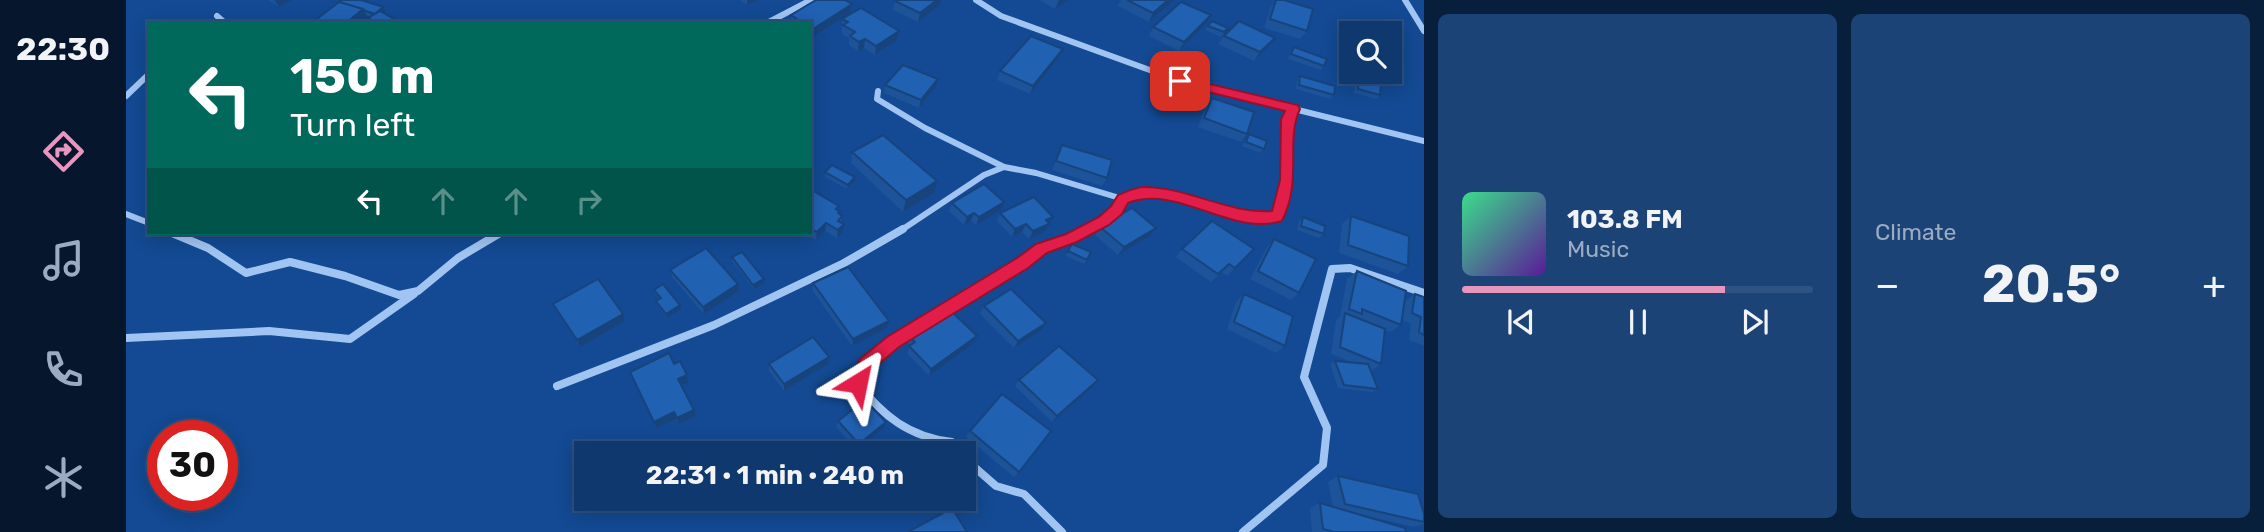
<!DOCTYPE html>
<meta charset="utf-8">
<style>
body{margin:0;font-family:Rubik,sans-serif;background:#1c4376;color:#f1f3f6;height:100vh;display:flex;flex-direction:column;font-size:26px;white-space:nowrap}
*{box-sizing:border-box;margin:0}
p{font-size:23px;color:#9bacc2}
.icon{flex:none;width:38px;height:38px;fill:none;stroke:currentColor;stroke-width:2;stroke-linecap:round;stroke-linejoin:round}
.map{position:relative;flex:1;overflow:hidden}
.panel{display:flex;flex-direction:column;gap:14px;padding:14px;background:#081f3c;width:840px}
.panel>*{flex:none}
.top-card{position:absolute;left:21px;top:21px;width:665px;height:214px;border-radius:0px;box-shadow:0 4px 18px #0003,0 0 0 2px #2e5281;background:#00695c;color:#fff;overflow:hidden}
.controls{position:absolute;left:1213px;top:21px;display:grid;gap:14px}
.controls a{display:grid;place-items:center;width:63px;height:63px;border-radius:0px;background:#0e386e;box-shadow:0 4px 18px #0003,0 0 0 2px #2e5281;font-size:35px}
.speed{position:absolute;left:21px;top:420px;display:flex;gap:14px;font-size:35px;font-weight:700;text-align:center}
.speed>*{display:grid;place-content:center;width:91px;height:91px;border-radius:50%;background:#0e386e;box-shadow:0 4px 18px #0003,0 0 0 2px #2e5281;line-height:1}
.speed .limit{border:10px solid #d22;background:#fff;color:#111}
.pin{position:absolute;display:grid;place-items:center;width:60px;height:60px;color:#fff;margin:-30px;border-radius:14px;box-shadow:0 4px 10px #0006}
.me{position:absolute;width:77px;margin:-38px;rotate:35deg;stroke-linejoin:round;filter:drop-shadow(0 0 5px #0008)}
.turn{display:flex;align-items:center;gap:24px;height:147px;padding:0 28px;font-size:32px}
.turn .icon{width:91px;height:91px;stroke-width:2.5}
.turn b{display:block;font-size:49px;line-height:60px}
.lanes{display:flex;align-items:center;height:66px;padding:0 28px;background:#0003;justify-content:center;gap:35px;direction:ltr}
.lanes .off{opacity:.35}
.big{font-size:52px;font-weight:700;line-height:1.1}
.panel .card{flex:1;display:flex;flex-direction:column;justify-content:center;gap:10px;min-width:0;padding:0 24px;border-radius:10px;background:#1c4376}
.song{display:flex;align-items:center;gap:21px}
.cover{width:84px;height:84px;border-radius:10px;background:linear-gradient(135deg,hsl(150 70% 55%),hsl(270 70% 35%))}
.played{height:7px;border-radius:4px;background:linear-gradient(90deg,#e797bd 75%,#2e5281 75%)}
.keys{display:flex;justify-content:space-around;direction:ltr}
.heat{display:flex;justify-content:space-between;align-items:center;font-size:38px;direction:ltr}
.panel .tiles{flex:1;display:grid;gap:14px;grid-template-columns:repeat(2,1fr)}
.trip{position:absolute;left:448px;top:441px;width:402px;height:70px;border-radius:0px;background:#0e386e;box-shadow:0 4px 18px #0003,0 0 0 2px #2e5281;font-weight:700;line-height:70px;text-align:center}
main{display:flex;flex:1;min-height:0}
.tabs{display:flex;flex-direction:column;width:126px;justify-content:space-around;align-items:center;background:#06162c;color:#9bacc2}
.tabs .icon{width:49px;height:49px}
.tabs .on{color:#e797bd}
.tabs b{font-size:32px;color:#f1f3f6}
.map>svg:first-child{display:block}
</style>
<main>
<nav class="tabs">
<b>22:30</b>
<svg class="icon on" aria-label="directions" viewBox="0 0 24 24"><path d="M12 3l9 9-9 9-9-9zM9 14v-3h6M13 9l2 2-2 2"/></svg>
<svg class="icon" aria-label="music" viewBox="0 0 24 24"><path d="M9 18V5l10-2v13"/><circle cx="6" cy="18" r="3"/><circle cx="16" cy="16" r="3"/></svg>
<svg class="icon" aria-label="phone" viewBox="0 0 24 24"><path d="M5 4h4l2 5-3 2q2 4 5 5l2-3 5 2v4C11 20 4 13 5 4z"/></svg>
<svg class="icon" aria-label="climate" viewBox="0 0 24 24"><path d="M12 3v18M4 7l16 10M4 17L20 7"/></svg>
</nav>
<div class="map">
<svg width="1298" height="532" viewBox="0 0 1298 532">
<rect width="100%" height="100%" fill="#134a93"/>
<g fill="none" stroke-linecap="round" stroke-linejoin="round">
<!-- street-far1 -->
<g stroke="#a1c5f2" stroke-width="6">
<path d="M 850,0 L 875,16 L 1054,81 L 1298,141"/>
<path d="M 1279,0 L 1298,31"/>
<path d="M 91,16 L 99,23"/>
<path d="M 641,23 L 685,0"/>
<path d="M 752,91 L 751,99 L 799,128 L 878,167 L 910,173 L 997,199"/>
<path d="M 0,96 L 23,74"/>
<path d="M 0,214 L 23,223"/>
<path d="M 774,231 L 858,175 L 878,167"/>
<path d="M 960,231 L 977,221 L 1001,198 L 1012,193 L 1036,194 L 1118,214 L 1151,216 L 1160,185 L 1163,125 L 1167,109"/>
</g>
<!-- street -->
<g stroke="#a1c5f2" stroke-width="8">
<path d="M 46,233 L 82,248 L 120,273 L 164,262 L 219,276 L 273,295 L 292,291 L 332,258 L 374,233"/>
<path d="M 0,338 L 143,331 L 224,339 L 288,294"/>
<path d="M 431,386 L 588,325 L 718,263 L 777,229"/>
<path d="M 835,453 L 826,442 C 783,437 757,416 731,383 L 740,364 L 767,342 L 906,256 L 963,229"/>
<path d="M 838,458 L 870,486 L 898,494 L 936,532"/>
<path d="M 1117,532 L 1197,465 L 1201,428 L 1178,377 L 1206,269 L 1224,268 L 1298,293"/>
</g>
</g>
<!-- wall -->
<g fill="#1c5399">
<path d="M 142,0 L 166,0 L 153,7 Z"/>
<path d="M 614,0 L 631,0 L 631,1 L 621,5 Z"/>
<path d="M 913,0 L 943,0 L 929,9 Z"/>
<path d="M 995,0 L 1048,0 L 1023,22 L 992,6 Z"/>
<path d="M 1149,0 L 1158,0 L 1181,31 L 1174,39 L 1138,28 L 1145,7 Z"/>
<path d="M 769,1 L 814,5 L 792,22 L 767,10 Z"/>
<path d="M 213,2 L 257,7 L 260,12 L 258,14 L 275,23 L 245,23 L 242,18 L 245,17 L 240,15 L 242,18 L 236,23 L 188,23 L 187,22 Z"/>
<path d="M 726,4 L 725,13 L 686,37 L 684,36 L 684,23 L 665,23 L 665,15 Z"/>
<path d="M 716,19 L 773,31 L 771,40 L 749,55 L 738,48 L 732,51 L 723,45 L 723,38 L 716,34 Z"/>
<path d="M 1080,24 L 1053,51 L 1023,36 L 1027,27 Z"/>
<path d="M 1082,26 L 1102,28 L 1095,37 L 1079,30 Z"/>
<path d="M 1098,36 L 1142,46 L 1128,61 L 1092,44 Z"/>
<path d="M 1219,44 L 1225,46 L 1225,62 L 1212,58 L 1215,48 Z"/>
<path d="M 1168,47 L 1198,66 L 1195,70 L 1162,59 Z"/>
<path d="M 933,57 L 904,94 L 871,80 L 874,71 Z"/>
<path d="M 1174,76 L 1208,95 L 1204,99 L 1170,89 L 1171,81 Z"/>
<path d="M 1233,76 L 1254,95 L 1250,99 L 1228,93 L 1229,80 Z"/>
<path d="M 812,79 L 810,87 L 793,108 L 758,93 L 759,85 Z"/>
<path d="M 1086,98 L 1121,134 L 1115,142 L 1072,127 L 1080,106 Z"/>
<path d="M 1123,134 L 1138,149 L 1134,153 L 1116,146 Z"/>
<path d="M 936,145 L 981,178 L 976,186 L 926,170 Z"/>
<path d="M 726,152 L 808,193 L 777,212 L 725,163 Z"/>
<path d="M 699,172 L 729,177 L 728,182 L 721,189 L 699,177 Z"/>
<path d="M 684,189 L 712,210 L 714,214 L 716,216 L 715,223 L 717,232 L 711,238 L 699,231 L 690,240 L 679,233 L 684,233 Z"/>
<path d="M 826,203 L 875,210 L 850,225 L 845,221 L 838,225 L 823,211 Z"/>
<path d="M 874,213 L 923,225 L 919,232 L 903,239 L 896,232 L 886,237 L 871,221 Z"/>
<path d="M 1225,216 L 1282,266 L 1272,274 L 1213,253 L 1216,224 Z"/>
<path d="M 1177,217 L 1198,234 L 1193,238 L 1171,230 L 1173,221 Z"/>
<path d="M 974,227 L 1024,236 L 992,255 L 969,235 Z"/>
<path d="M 1148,239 L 1173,293 L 1165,300 L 1124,279 L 1141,247 Z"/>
<path d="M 946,244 L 965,252 L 958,264 L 940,256 Z"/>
<path d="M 1056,249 L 1128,249 L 1101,276 L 1096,272 L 1085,282 L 1050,257 Z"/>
<path d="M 606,257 L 638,279 L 638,283 L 628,289 L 606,261 Z"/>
<path d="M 544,270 L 612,284 L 613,291 L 578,314 L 546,277 Z"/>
<path d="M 1231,271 L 1275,325 L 1264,332 L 1259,330 L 1255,364 L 1245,371 L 1252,389 L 1246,392 L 1212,388 L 1204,364 L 1209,361 L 1225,362 L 1205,354 L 1210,320 L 1215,316 L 1214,316 L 1221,279 Z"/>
<path d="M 687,283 L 761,328 L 726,346 L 687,291 Z"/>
<path d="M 528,290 L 555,309 L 541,318 L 531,305 L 530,301 L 534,299 L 529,294 Z"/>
<path d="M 1118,294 L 1159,346 L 1150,353 L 1101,329 L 1110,302 Z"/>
<path d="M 1289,294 L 1298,297 L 1298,346 L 1283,340 L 1285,324 L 1276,320 L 1279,301 Z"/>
<path d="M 427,304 L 499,321 L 454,347 L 431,312 Z"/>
<path d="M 858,306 L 915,330 L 888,348 L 854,314 Z"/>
<path d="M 851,336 L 848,343 L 803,376 L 781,353 L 784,346 L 782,344 L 784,337 Z"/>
<path d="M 703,357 L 702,364 L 658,391 L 643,371 L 643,364 Z"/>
<path d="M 504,372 L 561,375 L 563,382 L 555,385 L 570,416 L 553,424 L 550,419 L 531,428 Z"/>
<path d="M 893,380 L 967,387 L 926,422 L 889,386 Z"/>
<path d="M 712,421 L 758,428 L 731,450 L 710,427 Z"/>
<path d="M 844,431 L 925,431 L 888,477 L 840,437 Z"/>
<path d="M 1212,476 L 1298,514 L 1298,524 L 1288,527 L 1232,514 L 1280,532 L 1186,532 L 1184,508 L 1194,503 L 1207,507 L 1202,482 Z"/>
</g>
<!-- shaded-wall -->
<g fill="#17447d">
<path d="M 148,0 L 166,0 L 153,7 Z"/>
<path d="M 622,0 L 631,0 L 631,1 L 621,5 L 621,1 Z"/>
<path d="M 811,0 L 815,0 L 814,5 L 792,22 L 794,13 Z"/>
<path d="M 933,0 L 943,0 L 929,9 Z"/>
<path d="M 1042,0 L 1048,0 L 1023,22 L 1027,13 Z"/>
<path d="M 726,4 L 725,13 L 686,37 L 687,29 Z"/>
<path d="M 257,7 L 260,12 L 251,19 L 249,14 Z"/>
<path d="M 237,9 L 242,18 L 236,23 L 220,23 Z"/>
<path d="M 1085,15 L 1080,24 L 1053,51 L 1058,42 Z"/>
<path d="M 773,31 L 771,40 L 749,55 L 750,46 Z"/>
<path d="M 1149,38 L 1142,46 L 1128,61 L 1134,52 Z"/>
<path d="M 739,39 L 738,48 L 732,51 L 733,42 Z"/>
<path d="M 937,49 L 933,57 L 904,94 L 907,86 Z"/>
<path d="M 812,79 L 810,87 L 793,108 L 795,100 Z"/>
<path d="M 729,177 L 728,182 L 721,189 L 722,185 Z"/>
<path d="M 811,181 L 808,193 L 777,212 L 780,200 Z"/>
<path d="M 878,202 L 875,210 L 850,225 L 853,217 Z"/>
<path d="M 848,213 L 845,221 L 838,225 L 841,217 Z"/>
<path d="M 927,217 L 919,232 L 903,239 L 907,231 L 920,220 Z"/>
<path d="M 700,223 L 699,231 L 690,240 L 691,232 Z"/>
<path d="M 718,224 L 717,232 L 711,238 L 712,230 Z"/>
<path d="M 900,224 L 896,232 L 886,237 L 889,229 Z"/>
<path d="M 1030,228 L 1024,236 L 992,255 L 998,247 Z"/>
<path d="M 638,279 L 638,283 L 628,289 L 627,285 Z"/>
<path d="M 612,284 L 613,291 L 578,314 L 577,307 Z"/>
<path d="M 554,305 L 555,309 L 541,318 L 540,314 Z"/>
<path d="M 497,314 L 499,321 L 454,347 L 451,340 Z"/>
<path d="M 763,321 L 761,328 L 726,346 L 727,339 Z"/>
<path d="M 920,323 L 915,330 L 888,348 L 892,341 Z"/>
<path d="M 851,336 L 848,343 L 803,376 L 805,369 Z"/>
<path d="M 703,357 L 702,364 L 658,391 L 658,384 Z"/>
<path d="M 561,375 L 563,382 L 554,386 L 552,379 Z"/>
<path d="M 972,380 L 967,387 L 926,422 L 931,416 Z"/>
<path d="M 568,410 L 570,416 L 553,424 L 551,418 Z"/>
<path d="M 548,412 L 550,419 L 531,428 L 528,422 Z"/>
<path d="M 760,422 L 758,428 L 731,450 L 733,444 Z"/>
</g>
<!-- building -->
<g fill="#2161b2" stroke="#17447d" stroke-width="2">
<path d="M 216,0 L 235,0 L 257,7 L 249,14 L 213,2 Z"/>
<path d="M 690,0 L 719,0 L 726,4 L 687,29 L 684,27 L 684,23 L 677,23 L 665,15 Z"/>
<path d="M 770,0 L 811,0 L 794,13 L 769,1 Z"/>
<path d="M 1001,0 L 1042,0 L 1027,13 Z"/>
<path d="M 1150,0 L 1158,0 L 1187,9 L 1181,31 L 1144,19 Z"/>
<path d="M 213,2 L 237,9 L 220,23 L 187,22 Z"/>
<path d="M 1055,2 L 1085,15 L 1058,42 L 1027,27 Z"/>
<path d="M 735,8 L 773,31 L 750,46 L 739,39 L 733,42 L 724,36 L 729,32 L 717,25 L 722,22 L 716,19 Z"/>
<path d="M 254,11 L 275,23 L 251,23 L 242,18 Z"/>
<path d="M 1086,21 L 1102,28 L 1098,32 L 1082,26 Z"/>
<path d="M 1113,21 L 1149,38 L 1134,52 L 1098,36 Z"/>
<path d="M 905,36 L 937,49 L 907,86 L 874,71 Z"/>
<path d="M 1219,44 L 1225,46 L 1225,57 L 1216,54 Z"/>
<path d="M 1168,47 L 1201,59 L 1198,66 L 1165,54 Z"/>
<path d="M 777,65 L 812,79 L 795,100 L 759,85 Z"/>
<path d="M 1174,76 L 1209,86 L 1208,95 L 1173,85 Z"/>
<path d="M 1233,76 L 1255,82 L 1254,95 L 1232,89 Z"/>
<path d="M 1086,98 L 1128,112 L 1121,134 L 1078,118 Z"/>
<path d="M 1123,134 L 1141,141 L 1138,149 L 1120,142 Z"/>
<path d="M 757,135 L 811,181 L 780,200 L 726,152 Z"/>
<path d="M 936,145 L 986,160 L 981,178 L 930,161 Z"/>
<path d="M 706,165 L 729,177 L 722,185 L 699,172 Z"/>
<path d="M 858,184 L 878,202 L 853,217 L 848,213 L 841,217 L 826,203 Z"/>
<path d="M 684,189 L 713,206 L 710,209 L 714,211 L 712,213 L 716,216 L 712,221 L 718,224 L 712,230 L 700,223 L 691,232 L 684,228 Z"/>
<path d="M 908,197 L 927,217 L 920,220 L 923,224 L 907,231 L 900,224 L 889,229 L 874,213 Z"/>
<path d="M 1006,208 L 1030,228 L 998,247 L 974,227 Z"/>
<path d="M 1225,216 L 1283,236 L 1282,266 L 1222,245 Z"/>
<path d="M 1177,217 L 1199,226 L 1198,234 L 1175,226 Z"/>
<path d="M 1086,221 L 1128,249 L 1109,268 L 1103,264 L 1092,274 L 1056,249 Z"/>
<path d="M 1148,239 L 1190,259 L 1173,293 L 1132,271 Z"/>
<path d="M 946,244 L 965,252 L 961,260 L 942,251 Z"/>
<path d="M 580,248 L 612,284 L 577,307 L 544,270 Z"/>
<path d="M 616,252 L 638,279 L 627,285 L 606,257 Z"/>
<path d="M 722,267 L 763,321 L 727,339 L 687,283 Z"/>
<path d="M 1231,271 L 1280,291 L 1275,325 L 1236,309 L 1236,314 L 1223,309 Z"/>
<path d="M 472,279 L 497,314 L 451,340 L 427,304 Z"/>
<path d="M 537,284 L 554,305 L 540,314 L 530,301 L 535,298 L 528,290 Z"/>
<path d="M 885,289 L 920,323 L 892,341 L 858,306 Z"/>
<path d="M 1118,294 L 1167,316 L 1159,346 L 1108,322 Z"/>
<path d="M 1289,294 L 1298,297 L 1298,335 L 1293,332 L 1295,317 L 1286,313 Z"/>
<path d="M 823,309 L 851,336 L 805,369 L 783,346 L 789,342 L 784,337 Z"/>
<path d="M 1219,313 L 1259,329 L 1255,364 L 1214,347 Z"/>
<path d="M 687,337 L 703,357 L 658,384 L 643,364 Z"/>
<path d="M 933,346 L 972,380 L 931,416 L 893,380 Z"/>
<path d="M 543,353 L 548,364 L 554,361 L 561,375 L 552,379 L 568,410 L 551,418 L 548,412 L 528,422 L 504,372 Z"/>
<path d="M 1209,361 L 1242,364 L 1252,389 L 1218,385 Z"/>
<path d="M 876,394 L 925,431 L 893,472 L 844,431 Z"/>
<path d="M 739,400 L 760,422 L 733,444 L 712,421 Z"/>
<path d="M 1212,476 L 1292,494 L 1298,514 L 1298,522 L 1219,504 Z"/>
<path d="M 1194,503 L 1279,528 L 1280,532 L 1208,532 L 1197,529 Z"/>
<path d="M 826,508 L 841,532 L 782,532 Z"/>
</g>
<!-- route -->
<path fill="#e11d48" stroke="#92132f" stroke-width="2" d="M 1054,77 L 1172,105 L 1174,109 C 1159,141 1177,180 1156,221 C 1105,237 1053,184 1002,203 L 996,214 L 983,225 L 951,242 L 921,253 L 902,268 L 773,347 L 746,370 L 738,389 L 732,391 L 725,389 L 723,383 L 734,359 L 761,337 L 891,258 L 910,244 L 940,234 L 973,217 L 985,206 L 992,195 C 1000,192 1009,187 1018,187 C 1062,187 1102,214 1146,211 L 1154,180 L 1155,119 L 1159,111 L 1050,84 L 1048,81 Z"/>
</svg>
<div class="controls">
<a><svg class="icon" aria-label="search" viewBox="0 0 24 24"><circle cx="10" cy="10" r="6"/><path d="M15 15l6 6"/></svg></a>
</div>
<div class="speed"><div class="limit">30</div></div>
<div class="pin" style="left:1054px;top:81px;background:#d93025"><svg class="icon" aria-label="arrive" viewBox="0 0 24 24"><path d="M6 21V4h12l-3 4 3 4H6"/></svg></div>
<svg class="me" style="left:732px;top:383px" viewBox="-20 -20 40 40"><path d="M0-17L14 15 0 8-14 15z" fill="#e11d48" stroke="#fff" stroke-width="4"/></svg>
<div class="trip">22:31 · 1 min · 240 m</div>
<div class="top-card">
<div class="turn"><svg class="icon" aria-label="left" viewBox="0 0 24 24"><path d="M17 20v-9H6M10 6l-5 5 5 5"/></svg><div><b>150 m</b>Turn left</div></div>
<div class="lanes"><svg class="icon" aria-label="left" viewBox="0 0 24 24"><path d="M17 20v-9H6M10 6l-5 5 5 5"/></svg><svg class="icon off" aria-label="ahead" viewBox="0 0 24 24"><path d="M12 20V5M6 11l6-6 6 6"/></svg><svg class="icon off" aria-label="ahead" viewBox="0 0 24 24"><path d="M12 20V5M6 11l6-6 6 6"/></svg><svg class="icon off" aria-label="right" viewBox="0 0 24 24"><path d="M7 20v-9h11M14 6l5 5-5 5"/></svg></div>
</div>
</div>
<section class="panel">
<div class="tiles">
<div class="card">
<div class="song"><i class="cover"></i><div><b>103.8 FM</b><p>Music</p></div></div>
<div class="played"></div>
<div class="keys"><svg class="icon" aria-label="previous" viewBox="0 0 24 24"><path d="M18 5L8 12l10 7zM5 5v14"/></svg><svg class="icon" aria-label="pause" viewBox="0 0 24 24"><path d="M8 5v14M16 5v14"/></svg><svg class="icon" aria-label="next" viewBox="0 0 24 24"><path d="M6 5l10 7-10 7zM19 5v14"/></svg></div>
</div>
<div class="card"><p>Climate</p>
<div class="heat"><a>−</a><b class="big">20.5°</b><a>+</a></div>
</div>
</div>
</section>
</main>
